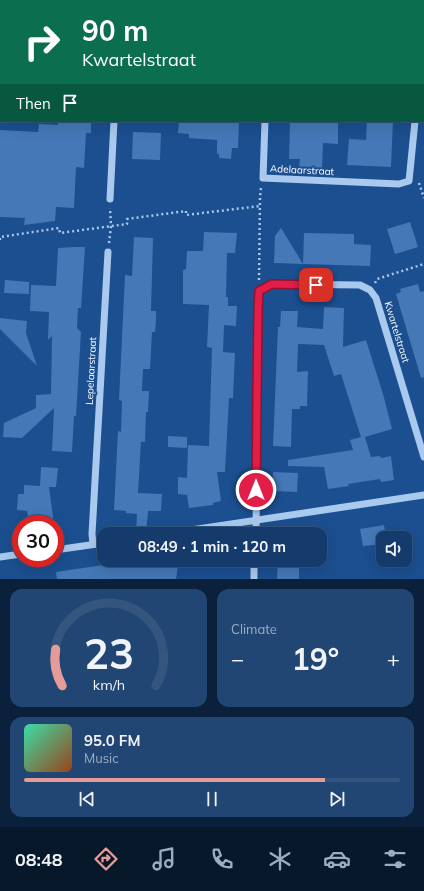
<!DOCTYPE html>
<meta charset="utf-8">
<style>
body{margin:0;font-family:Mulish,sans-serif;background:#214673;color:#f1f3f6;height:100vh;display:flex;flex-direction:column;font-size:15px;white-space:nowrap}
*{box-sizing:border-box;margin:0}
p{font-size:13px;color:#9dadc1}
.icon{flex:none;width:22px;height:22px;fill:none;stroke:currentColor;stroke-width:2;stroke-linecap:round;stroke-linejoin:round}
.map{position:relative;height:579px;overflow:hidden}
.panel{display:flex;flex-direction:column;gap:10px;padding:10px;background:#0b203b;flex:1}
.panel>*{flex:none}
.top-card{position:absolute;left:0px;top:0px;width:424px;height:122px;box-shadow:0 4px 16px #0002,0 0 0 1px #33557e;background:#0b6e4f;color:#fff;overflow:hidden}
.controls{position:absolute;left:376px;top:531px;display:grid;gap:8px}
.controls a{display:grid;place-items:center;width:36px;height:36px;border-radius:8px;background:#143b6b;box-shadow:0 4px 16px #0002,0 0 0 1px #33557e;font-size:20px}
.speed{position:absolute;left:12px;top:515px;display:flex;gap:8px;font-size:20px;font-weight:700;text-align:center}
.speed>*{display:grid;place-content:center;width:52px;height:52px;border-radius:50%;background:#143b6b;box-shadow:0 4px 16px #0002,0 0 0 1px #33557e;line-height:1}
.speed .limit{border:6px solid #d22;background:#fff;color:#111}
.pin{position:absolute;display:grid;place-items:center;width:34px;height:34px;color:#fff;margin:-17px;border-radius:8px;box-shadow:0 2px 6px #0006}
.me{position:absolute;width:44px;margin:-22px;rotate:0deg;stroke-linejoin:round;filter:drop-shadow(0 0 3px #0008)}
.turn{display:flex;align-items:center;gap:14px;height:84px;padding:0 16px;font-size:18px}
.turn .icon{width:52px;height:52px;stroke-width:2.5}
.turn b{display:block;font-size:28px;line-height:34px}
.then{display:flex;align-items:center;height:38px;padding:0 16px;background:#0003;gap:8px;font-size:15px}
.big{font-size:30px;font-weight:700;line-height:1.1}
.panel .tile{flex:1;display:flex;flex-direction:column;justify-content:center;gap:6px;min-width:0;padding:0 14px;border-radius:12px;background:#214673}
.panel .dial{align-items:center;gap:0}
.dial svg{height:104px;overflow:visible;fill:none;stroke:#33557e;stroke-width:7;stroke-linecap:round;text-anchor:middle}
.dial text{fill:#f1f3f6;stroke:none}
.song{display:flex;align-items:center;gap:12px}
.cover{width:48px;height:48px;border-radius:6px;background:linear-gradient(135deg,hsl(160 70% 55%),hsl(20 70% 35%))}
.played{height:4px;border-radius:2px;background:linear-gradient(90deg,#e69b98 80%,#33557e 80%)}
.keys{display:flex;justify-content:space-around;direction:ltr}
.heat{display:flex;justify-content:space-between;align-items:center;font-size:22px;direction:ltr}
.panel .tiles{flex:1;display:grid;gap:10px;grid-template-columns:1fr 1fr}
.tile:last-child{grid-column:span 2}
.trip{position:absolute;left:97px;top:527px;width:230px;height:40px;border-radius:12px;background:#143b6b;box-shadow:0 4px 16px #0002,0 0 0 1px #33557e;font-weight:700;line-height:40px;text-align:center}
.menu{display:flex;height:64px;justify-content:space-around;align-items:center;background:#08182b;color:#9dadc1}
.menu .icon{width:28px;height:28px}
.menu .active{color:#e69b98}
.menu b{font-size:18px;color:#f1f3f6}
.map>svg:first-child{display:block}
</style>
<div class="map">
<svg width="424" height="579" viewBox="0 0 424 579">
<rect width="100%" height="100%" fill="#1b4f8f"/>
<!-- building -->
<g fill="#4478b7">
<path d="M 58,121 L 91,121 L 91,133 L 86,133 L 84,168 L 76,167 L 74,208 L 56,207 L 55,221 L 24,225 L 25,218 L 0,217 L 0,130 L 38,132 L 39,124 L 58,125 Z"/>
<path d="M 179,121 L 218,122 L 218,121 L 239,121 L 238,148 L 232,148 L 231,159 L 219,158 L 219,154 L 217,154 L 217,140 L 189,138 L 189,134 L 178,133 Z"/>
<path d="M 290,121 L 338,121 L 338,144 L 323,143 L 322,169 L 299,168 L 300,159 L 289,159 Z"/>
<path d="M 367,121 L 393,121 L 391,167 L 347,165 L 349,139 L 366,140 Z"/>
<path d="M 133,132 L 161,133 L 160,160 L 132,159 Z"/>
<path d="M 410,222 L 418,247 L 395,254 L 387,229 Z"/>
<path d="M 281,228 L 303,264 L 274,263 L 275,236 Z"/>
<path d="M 204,232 L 237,233 L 235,253 L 227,253 L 226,297 L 228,297 L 228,306 L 237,306 L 236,326 L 224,325 L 223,352 L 235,353 L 233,398 L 229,398 L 225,472 L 217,472 L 221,501 L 213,503 L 213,505 L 189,508 L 187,495 L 178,494 L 178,477 L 187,478 L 188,445 L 209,446 L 212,348 L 207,347 L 209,305 L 183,304 L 183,270 L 186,269 L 187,251 L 203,251 Z"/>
<path d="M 304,233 L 354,234 L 354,244 L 371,245 L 370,266 L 303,264 Z"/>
<path d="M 134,237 L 153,238 L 151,311 L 156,311 L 156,321 L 155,332 L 152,332 L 150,369 L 143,369 L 142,391 L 149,391 L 148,412 L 146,412 L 145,442 L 141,442 L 138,493 L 162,494 L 161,511 L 148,511 L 146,534 L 136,534 L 137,514 L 126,513 L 126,511 L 114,510 L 118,431 L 121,432 L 122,401 L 119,400 L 125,275 L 132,276 Z"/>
<path d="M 74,247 L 85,247 L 81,308 L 78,308 L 77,328 L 81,332 L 76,416 L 74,416 L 72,452 L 52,451 L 54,408 L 22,438 L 3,437 L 4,423 L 36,408 L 36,395 L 51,394 L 52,336 L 48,340 L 49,312 L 30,311 L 31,285 L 56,286 L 58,248 Z"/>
<path d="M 5,280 L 29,282 L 29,294 L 4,293 Z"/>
<path d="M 418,284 L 420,292 L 424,291 L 424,377 L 421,378 L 396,294 L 401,292 L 400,289 Z"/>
<path d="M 324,307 L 344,308 L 343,347 L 366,340 L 383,394 L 392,429 L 365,437 L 371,457 L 380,456 L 381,458 L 391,456 L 394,480 L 381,482 L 380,479 L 348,484 L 349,486 L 328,489 L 324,467 L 288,466 L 288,460 L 353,450 L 350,440 L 361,437 L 341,374 L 334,376 L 324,345 L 298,344 L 297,372 L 308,371 L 307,406 L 300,406 L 300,409 L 292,409 L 291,447 L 273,446 L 278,327 L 280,327 L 281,311 L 298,311 L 297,327 L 323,329 Z"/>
<path d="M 0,318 L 27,321 L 26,333 L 37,366 L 0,329 Z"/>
<path d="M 168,436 L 187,437 L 187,448 L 168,447 Z"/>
<path d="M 41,467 L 58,468 L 56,487 L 49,487 L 54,524 L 29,524 L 27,511 L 17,510 L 18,494 L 24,494 L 24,485 L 40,486 Z"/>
<path d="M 273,472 L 298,473 L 297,492 L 272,491 Z"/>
<path d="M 384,525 L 386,538 L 383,538 L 383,544 L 363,546 L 360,529 Z"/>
<path d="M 137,560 L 169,560 L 170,567 L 178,566 L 176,579 L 57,579 L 56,572 Z"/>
<path d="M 278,560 L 299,560 L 299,579 L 277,579 Z"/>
</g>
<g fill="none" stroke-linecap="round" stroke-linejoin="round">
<!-- path -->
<g stroke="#a9c9ee" stroke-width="2.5" stroke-dasharray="2 3" stroke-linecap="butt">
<path d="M 419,183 L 424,198"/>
<path d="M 0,240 L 0,237 L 59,228 L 60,233 L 127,224 L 127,219 L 186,211 L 186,215 L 260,206"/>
<path d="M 109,243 L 111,226 L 110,208"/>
<path d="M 259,280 L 260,198 L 261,187"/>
<path d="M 375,283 L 377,279 L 424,264"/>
</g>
<!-- minor -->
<g stroke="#a9c9ee" stroke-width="7">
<path d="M 118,1 L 118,0"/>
<path d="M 269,1 L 269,0"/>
<path d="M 420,1 L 420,0"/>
<path d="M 423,37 L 424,37"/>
<path d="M 423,119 L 424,119"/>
<path d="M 265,121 L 263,178 L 399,184 L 409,181 L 415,121"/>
<path d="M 110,199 L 114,121"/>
<path d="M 164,534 L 424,495"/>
<path d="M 256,534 L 258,310 L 259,291 L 272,284 L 360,285 L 370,290 L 376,298 L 424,457"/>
<path d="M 93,544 L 92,534 L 108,252"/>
<path d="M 55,550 L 104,543"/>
<path d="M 0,557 L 21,554"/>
<path d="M 254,579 L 254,560"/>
</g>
</g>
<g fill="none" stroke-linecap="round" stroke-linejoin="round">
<defs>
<path id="route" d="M 256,490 L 258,310 L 259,291 L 272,284 L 316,285"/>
</defs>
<!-- route casing -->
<use href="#route" stroke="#92132f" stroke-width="10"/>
<!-- route -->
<use href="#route" stroke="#e11d48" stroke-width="7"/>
</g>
<g text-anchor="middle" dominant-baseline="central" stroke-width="4" stroke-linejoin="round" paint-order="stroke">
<!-- street labels -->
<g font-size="10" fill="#fff" stroke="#1b4f8f">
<text transform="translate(302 170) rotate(3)">Adelaarstraat</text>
<text transform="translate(397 332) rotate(73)">Kwartelstraat</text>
<text transform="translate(91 371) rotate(-87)">Lepelaarstraat</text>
</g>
</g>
</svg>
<div class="controls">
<a><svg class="icon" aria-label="sound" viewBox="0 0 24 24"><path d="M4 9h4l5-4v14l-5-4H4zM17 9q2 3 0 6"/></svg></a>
</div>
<div class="speed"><div class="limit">30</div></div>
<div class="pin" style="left:316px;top:285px;background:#d93025"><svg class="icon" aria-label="arrive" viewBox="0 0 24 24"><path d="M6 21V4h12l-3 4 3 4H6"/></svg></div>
<svg class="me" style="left:256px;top:490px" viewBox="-20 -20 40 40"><circle r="17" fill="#e11d48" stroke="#fff" stroke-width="3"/><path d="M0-11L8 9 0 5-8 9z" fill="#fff"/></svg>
<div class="trip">08:49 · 1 min · 120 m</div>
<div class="top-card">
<div class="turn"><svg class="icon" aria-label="right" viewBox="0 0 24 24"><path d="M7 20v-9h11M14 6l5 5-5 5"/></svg><div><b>90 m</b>Kwartelstraat</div></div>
<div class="then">Then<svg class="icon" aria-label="arrive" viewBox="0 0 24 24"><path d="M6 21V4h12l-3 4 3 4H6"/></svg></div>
</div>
</div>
<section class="panel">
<div class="tiles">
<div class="tile dial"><svg viewBox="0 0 100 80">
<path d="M14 69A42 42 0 1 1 86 69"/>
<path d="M14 69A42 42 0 0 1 9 41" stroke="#e69b98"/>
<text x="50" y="56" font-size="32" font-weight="700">23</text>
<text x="50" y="72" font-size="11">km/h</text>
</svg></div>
<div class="tile"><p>Climate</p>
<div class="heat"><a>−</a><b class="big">19°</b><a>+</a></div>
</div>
<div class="tile">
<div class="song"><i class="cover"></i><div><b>95.0 FM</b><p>Music</p></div></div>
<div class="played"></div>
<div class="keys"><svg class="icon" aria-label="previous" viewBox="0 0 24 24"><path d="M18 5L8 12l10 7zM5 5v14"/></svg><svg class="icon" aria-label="pause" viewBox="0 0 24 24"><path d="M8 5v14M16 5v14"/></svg><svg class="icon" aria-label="next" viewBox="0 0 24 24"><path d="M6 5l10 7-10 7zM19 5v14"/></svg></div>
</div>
</div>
</section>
<nav class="menu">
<b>08:48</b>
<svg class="icon active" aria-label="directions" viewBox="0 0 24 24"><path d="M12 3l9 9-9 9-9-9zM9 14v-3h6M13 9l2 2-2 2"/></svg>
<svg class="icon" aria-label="music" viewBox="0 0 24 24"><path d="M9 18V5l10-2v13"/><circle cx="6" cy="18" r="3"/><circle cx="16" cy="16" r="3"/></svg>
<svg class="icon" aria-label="phone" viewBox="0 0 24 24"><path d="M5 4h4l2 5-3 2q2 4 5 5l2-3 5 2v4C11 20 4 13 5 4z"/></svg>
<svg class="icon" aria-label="climate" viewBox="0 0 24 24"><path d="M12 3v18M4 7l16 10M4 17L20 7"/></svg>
<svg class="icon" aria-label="car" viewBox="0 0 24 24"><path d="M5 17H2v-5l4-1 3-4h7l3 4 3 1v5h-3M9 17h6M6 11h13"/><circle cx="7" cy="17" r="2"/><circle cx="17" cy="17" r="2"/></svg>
<svg class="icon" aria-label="filters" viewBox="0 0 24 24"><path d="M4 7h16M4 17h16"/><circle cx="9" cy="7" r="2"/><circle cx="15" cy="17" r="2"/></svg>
</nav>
